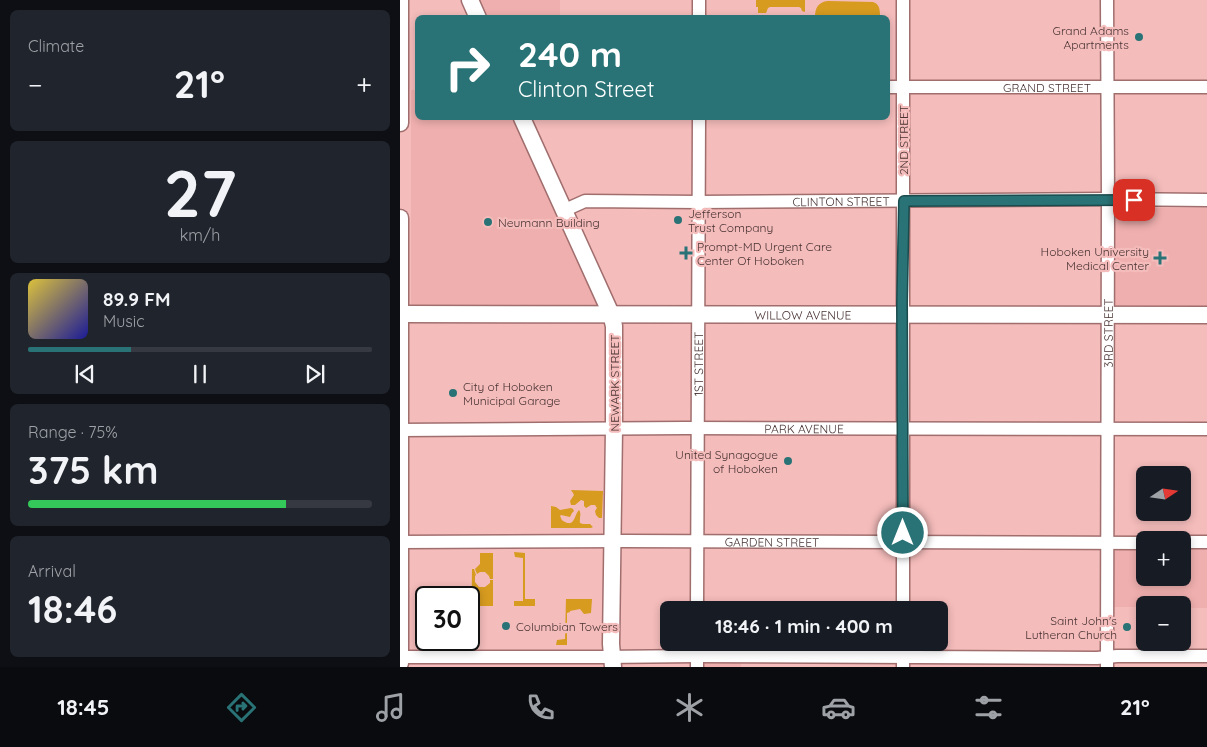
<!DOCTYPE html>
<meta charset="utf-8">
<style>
body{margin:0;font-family:Quicksand,sans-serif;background:#20242c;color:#f1f3f6;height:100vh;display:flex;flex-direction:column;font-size:19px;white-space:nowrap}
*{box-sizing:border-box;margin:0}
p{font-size:16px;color:#9ea1a6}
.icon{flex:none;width:28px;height:28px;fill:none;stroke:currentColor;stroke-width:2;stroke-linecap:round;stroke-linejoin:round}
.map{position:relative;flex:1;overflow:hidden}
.side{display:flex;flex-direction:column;gap:10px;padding:10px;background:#0d0f14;width:400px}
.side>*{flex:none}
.guide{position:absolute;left:15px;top:15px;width:475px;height:105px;border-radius:8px;box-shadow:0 2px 8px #0003;background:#297376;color:#fff;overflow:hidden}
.needle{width:32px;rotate:77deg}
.fabs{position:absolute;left:736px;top:466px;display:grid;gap:10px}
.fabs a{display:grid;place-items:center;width:55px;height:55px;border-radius:8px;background:#171b24;box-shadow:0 2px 8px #0003;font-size:25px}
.speed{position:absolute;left:15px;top:586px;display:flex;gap:10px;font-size:25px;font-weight:700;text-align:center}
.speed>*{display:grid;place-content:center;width:65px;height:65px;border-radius:50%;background:#171b24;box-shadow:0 2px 8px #0003;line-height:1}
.speed .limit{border:2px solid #111;border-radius:8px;background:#fff;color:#111}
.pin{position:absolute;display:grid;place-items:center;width:42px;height:42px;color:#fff;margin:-21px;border-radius:10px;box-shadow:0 2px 8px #0006}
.me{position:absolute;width:55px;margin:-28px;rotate:0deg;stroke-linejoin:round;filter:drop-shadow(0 0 4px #0008)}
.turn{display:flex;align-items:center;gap:18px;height:105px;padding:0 20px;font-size:22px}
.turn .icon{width:65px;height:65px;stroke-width:2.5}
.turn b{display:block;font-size:35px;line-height:42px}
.big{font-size:38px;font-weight:700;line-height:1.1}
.side .card{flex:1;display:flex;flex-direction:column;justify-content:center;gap:8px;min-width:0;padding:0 18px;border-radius:8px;background:#20242c}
.side .dial{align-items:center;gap:0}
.dial b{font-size:65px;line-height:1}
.song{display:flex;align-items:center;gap:15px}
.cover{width:60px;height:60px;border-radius:8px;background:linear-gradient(135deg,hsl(50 70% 55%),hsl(240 70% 35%))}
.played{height:5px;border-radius:2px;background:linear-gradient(90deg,#297376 30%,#363941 30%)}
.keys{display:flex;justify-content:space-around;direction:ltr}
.heat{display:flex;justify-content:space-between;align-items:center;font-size:28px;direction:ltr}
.charge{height:8px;border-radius:4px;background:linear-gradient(90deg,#34c759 75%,#363941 0)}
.trip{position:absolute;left:260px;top:601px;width:288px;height:50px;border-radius:8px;background:#171b24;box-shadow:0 2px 8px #0003;font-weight:700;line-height:50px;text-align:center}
.tabs{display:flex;height:80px;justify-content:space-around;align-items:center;background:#090b0e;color:#9ea1a6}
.tabs .icon{width:35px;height:35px}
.tabs .selected{color:#297376}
.tabs b{font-size:22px;color:#f1f3f6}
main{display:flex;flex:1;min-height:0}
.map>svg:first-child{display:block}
</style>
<main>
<section class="side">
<div class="card"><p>Climate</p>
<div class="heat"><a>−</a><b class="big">21°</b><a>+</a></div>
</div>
<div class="card dial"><b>27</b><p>km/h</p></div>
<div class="card">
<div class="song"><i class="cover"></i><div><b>89.9 FM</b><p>Music</p></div></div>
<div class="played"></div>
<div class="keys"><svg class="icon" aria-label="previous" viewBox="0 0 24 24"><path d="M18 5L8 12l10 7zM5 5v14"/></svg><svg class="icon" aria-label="pause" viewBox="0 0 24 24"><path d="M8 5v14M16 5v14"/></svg><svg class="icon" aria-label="next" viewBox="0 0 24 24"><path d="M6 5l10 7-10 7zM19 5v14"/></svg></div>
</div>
<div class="card"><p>Range · 75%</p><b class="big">375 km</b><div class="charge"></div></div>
<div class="card"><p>Arrival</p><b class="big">18:46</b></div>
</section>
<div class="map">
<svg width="807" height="667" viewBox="0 0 807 667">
<rect width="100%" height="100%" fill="#f4bcbb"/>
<!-- built -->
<g fill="#efafae">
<path d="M 78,0 L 160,0 L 160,17 L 86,17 Z"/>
<path d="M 11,90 L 17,90 L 18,118 L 115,118 L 199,307 L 12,307 L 11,306 Z"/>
<path d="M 716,208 L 807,208 L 807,308 L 715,308 L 713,305 L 714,209 Z"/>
<path d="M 714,549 L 745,549 L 745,578 L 782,578 L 783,549 L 807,549 L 807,608 L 783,608 L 782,605 L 745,605 L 745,607 L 712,607 L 713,550 Z"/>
<path d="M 306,662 L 341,662 L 341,667 L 304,667 L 305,663 Z"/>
</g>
<!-- green -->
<g fill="#d79b1f">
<path d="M 356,0 L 405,0 L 405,12 L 402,11 L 401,8 L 399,7 L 370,7 L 368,8 L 366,13 L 358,13 L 358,7 L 356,7 Z"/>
<path d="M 428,1 L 473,2 C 480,4 480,11 480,17 L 415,17 C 415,8 418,2 428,1 Z"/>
<path d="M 171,490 L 203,491 L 202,518 L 199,518 L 196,515 L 195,511 L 197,508 L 195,505 L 191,505 L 186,508 L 184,506 L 184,501 L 181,500 L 175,505 L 171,505 L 170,501 L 174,495 L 173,493 Z"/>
<path d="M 151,506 L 156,507 L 160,510 L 171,508 L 173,509 L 174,511 L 172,513 L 170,517 L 161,515 L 160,516 C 162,520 161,520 165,522 C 175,527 174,515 179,510 C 182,514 179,518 180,523 L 183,524 L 190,524 L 193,527 L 191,528 L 151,528 Z"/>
<path d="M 114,552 L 125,553 L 125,599 L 135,599 L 135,606 L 114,606 L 114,601 L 123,601 L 123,558 L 115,557 Z"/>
<path d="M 80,553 L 93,553 L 93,579 L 90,579 L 89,576 L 85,572 L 80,572 L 77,574 L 75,569 L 80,564 Z"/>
<path d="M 72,569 L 74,569 L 76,575 L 75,576 L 75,582 L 79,587 L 85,587 L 90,583 L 90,580 L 93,580 L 93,606 L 76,606 L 75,645 L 61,643 L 61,640 L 69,640 L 71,639 Z"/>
<path d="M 166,599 L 192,599 L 191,613 L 184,614 L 180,609 L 170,611 L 170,612 L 167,613 L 167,645 L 156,645 L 157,640 L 165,639 Z"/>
</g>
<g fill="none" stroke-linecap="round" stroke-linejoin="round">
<defs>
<g id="minor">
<path d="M 503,0 L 503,610"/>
<path d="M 299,18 L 299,0"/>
<path id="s1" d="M 488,87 L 807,87"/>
<path id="s2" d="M 165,210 L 185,201 L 299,202 L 708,199 L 807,200"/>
<path id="s3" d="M 0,430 L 285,428 L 807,429"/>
<path id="s4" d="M 0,542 L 223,541 L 745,543"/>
<path d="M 782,542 L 807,542"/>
<path id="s5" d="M 297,610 L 299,118"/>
<path d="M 297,642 L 297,667"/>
<path d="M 503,642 L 503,667"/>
<path d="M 0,657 L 203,657 L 297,656 L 697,658 L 717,656 L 807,656"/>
<path id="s6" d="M 707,667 L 708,199 L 707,0"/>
</g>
<g id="major">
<path d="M 70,0 L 78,18"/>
<path d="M 122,118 L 211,314 L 214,326 L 214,428 L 211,644 L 213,667"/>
<path d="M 0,123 L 0,0"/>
<path d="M 0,218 L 0,663"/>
<path id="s7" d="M 1,314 L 807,315"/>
</g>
</defs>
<!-- minor casing -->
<use href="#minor" stroke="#a16e6e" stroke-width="15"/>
<!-- major casing -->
<use href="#major" stroke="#a16e6e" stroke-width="19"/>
<!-- minor -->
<use href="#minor" stroke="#fff" stroke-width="12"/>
<!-- major -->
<use href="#major" stroke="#fff" stroke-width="16"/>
</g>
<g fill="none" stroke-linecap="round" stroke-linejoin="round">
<defs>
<path id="route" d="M 503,533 L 502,304 L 504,201 L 734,200"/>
</defs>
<!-- route casing -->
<use href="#route" stroke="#1b4b4d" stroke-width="12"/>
<!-- route -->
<use href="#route" stroke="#297376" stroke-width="9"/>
</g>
<!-- markers -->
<g fill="#297376" stroke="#f4bcbb" stroke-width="2">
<circle cx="739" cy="37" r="5"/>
<circle cx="278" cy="220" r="5"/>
<circle cx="88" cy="222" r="5"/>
<path d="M283.5 245.5h5v5h5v5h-5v5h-5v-5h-5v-5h5z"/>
<path d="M757.5 250.5h5v5h5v5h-5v5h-5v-5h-5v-5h5z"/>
<circle cx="53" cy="393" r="5"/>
<circle cx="388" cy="461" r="5"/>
<circle cx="106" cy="626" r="5"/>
<circle cx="727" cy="627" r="5"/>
</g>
<g text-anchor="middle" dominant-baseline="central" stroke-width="4.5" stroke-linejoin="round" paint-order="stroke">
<!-- poi labels -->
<g font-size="12" fill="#483232" stroke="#f4bcbb" text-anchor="start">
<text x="729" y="30" text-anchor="end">Grand Adams<tspan x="729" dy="14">Apartments</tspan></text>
<text x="288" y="213">Jefferson<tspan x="288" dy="14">Trust Company</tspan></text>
<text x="98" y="222">Neumann Building</text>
<text x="297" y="246">Prompt-MD Urgent Care<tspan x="297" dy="14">Center Of Hoboken</tspan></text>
<text x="749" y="251" text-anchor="end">Hoboken University<tspan x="749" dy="14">Medical Center</tspan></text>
<text x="63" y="386">City of Hoboken<tspan x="63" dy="14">Municipal Garage</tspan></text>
<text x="378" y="454" text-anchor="end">United Synagogue<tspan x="378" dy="14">of Hoboken</tspan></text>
<text x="717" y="620" text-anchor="end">Saint John's<tspan x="717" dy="14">Lutheran Church</tspan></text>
<text x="116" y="626">Columbian Towers</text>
</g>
<!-- street labels -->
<g font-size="12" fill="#483232" stroke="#f4bcbb">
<text stroke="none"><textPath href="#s1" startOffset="159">GRAND STREET</textPath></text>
<text transform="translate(503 140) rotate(-90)">2ND STREET</text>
<text stroke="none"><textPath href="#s2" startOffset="278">CLINTON STREET</textPath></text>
<text stroke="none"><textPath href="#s7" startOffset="402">WILLOW AVENUE</textPath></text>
<text stroke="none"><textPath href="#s6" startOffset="334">3RD STREET</textPath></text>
<text stroke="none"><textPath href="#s5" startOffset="246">1ST STREET</textPath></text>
<text transform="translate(214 383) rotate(-90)">NEWARK STREET</text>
<text stroke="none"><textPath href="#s3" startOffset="404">PARK AVENUE</textPath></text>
<text stroke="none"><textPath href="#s4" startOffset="372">GARDEN STREET</textPath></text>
</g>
</g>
</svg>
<div class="fabs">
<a><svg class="needle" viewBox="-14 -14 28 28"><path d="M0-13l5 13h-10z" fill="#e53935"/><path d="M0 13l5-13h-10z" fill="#9ea1a6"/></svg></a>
<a>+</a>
<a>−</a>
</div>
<div class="speed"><div class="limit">30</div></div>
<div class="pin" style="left:734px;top:200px;background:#d93025"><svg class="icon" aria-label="arrive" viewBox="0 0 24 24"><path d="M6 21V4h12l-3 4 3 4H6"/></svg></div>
<svg class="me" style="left:503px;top:533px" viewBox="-20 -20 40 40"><circle r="17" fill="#297376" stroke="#fff" stroke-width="3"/><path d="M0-11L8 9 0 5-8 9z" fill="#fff"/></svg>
<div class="trip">18:46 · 1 min · 400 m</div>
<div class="guide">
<div class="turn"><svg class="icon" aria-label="right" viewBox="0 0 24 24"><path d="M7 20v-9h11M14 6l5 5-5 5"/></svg><div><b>240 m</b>Clinton Street</div></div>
</div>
</div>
</main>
<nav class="tabs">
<b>18:45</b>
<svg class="icon selected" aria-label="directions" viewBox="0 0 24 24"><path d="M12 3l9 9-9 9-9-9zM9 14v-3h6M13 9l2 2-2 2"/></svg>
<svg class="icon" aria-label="music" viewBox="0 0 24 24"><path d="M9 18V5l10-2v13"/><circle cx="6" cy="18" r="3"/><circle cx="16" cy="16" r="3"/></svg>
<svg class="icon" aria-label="phone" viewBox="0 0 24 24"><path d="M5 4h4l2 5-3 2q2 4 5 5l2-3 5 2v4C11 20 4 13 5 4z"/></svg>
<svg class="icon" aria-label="climate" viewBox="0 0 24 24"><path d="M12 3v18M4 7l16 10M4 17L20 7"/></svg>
<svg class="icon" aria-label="car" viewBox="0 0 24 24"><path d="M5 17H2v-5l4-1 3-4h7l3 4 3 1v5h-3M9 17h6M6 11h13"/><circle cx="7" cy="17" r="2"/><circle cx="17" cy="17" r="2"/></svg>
<svg class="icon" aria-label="filters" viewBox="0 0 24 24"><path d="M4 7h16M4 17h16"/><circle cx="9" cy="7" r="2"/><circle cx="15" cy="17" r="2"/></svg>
<b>21°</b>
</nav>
